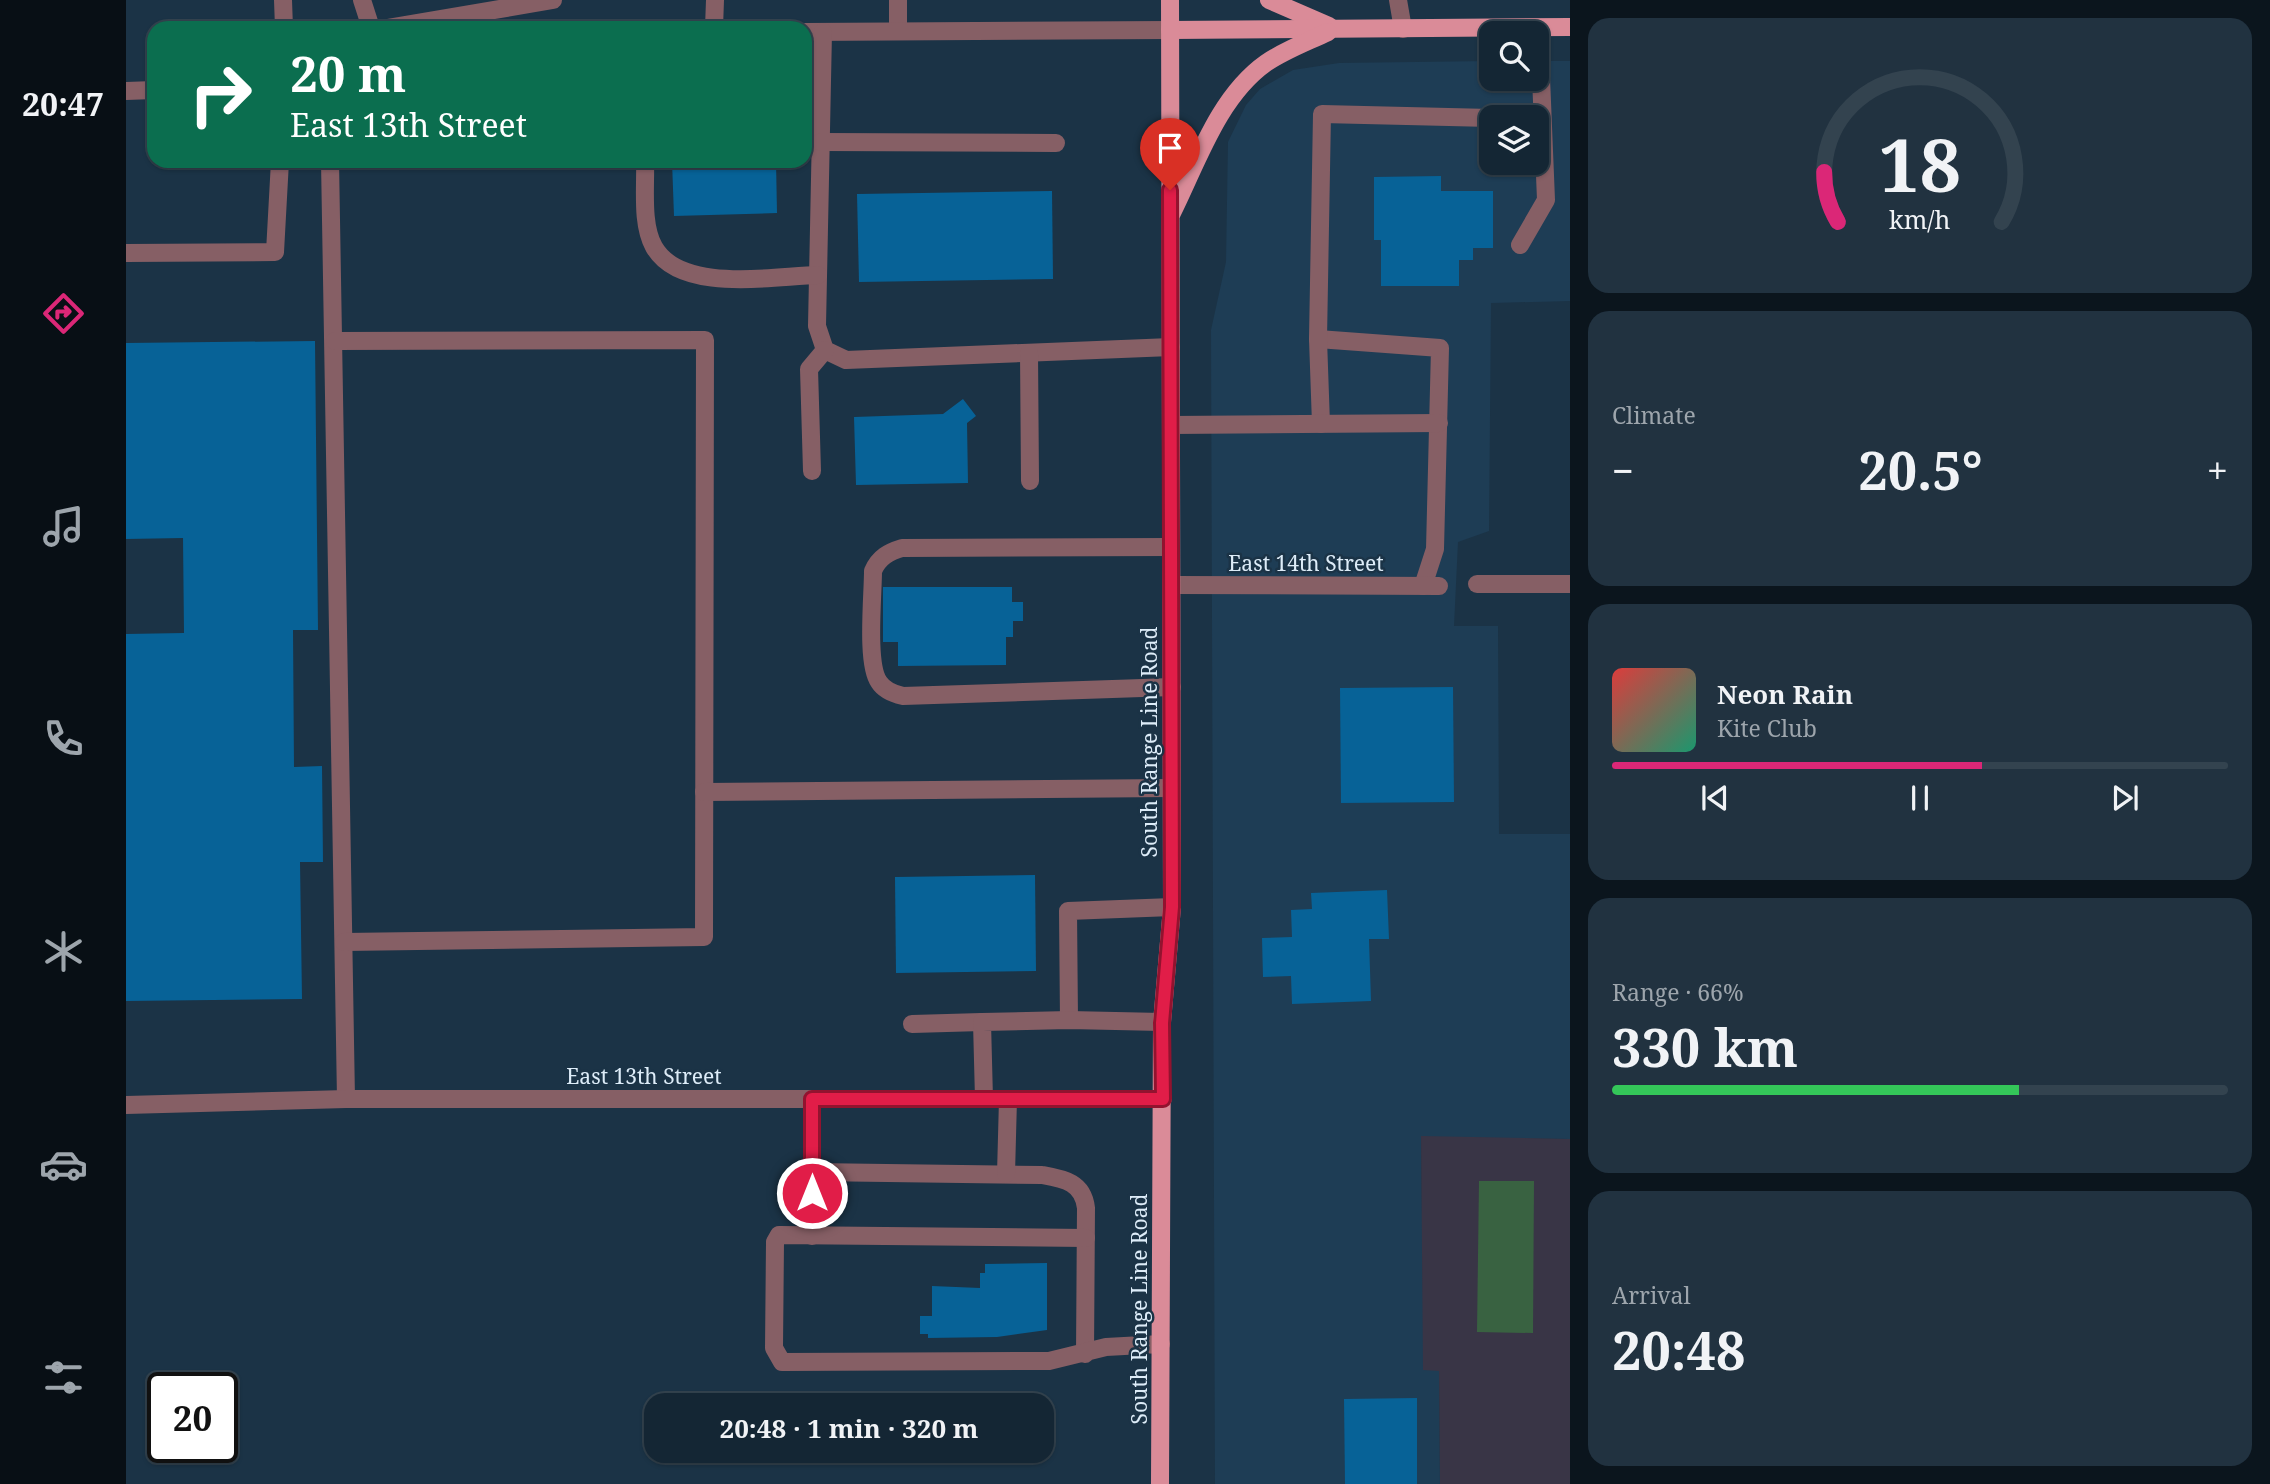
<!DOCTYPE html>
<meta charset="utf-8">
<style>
body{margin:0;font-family:"Noto Serif",serif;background:#213240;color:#f1f3f6;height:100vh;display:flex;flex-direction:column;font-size:26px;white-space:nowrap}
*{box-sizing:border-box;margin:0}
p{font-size:23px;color:#9da5ac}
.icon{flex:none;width:38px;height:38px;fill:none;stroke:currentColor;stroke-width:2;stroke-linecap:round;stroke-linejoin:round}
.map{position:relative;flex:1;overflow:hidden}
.side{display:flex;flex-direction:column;gap:18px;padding:18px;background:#0b151d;width:700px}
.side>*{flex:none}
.hud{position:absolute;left:21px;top:21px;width:665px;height:147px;border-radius:21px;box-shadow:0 2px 5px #0004,0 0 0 2px #33434f;background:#0b6e4f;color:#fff;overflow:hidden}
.fabs{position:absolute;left:1353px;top:21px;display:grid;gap:14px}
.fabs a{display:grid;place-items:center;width:70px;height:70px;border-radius:14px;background:#142634;box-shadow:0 2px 5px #0004,0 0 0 2px #33434f;font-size:35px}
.speed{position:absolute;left:21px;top:1372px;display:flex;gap:14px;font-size:35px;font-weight:700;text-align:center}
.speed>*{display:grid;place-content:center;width:91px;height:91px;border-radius:50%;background:#142634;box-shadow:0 2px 5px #0004,0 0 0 2px #33434f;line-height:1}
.speed .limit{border:4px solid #111;border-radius:10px;background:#fff;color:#111}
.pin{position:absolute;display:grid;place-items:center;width:60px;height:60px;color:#fff;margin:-72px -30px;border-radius:50% 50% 50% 0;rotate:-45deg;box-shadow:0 0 7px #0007}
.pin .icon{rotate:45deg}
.me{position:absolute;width:77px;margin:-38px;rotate:0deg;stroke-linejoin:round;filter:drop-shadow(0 0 5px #0008)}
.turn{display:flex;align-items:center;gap:24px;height:147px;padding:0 28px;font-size:32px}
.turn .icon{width:91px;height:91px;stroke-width:2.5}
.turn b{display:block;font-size:49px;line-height:60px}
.big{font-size:52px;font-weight:700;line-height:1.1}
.side .tile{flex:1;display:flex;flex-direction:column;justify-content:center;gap:10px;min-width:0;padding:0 24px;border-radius:21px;background:#213240}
.side .dial{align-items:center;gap:0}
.dial svg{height:182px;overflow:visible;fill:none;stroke:#33434f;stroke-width:7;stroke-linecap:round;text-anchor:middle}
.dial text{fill:#f1f3f6;stroke:none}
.song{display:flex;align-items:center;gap:21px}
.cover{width:84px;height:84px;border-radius:10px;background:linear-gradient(135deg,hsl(0 70% 55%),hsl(160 70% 35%))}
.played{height:7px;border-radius:4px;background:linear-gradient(90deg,#db2777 60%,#33434f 60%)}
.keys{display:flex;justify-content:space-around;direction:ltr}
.heat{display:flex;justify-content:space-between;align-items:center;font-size:38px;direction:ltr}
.charge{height:10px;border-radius:5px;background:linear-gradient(90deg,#34c759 66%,#33434f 0)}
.trip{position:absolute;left:518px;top:1393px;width:410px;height:70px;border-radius:21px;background:#142634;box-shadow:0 2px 5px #0004,0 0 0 2px #33434f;font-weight:700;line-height:70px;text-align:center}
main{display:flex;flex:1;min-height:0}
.dock{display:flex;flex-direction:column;width:126px;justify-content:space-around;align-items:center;background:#080f15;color:#9da5ac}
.dock .icon{width:49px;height:49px}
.dock .current{color:#db2777}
.dock b{font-size:32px;color:#f1f3f6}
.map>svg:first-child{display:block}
</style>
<main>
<nav class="dock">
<b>20:47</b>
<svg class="icon current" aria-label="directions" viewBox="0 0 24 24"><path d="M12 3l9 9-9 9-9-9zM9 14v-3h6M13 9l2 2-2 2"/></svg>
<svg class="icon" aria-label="music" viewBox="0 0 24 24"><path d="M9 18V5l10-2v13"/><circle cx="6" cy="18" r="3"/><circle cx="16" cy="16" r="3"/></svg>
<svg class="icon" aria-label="phone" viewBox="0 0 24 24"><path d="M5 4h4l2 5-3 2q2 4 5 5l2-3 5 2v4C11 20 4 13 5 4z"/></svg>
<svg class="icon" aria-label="climate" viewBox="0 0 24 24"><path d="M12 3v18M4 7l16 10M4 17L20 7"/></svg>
<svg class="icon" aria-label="car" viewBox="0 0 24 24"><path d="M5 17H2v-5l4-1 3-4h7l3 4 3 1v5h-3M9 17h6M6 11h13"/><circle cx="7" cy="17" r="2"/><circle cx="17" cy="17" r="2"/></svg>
<svg class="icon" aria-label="filters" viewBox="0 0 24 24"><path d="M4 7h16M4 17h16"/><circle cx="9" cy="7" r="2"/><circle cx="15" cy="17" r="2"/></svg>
</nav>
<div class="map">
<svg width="1444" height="1484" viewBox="0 0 1444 1484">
<rect width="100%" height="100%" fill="#1b3346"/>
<!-- built -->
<path fill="#1e3d55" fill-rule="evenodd" d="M 1365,61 L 1365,79 L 1410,79 L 1411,61 L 1444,61 L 1444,301 L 1365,303 L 1363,531 L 1332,542 L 1328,626 L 1372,626 L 1373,834 L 1444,834 L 1444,1139 L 1295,1137 L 1298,1370 L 1313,1370 L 1314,1484 L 1089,1484 L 1085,330 L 1100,262 L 1102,142 L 1120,105 L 1134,89 L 1167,70 L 1213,63 ZM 1365,117 L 1410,117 L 1410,163 L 1365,163 Z"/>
<!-- education -->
<path fill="#393546" d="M 1295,1136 L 1444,1139 L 1444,1484 L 1314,1484 L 1313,1371 L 1297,1370 Z"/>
<!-- green -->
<path fill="#396241" d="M 1353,1181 L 1408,1181 L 1407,1333 L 1351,1332 Z"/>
<!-- building -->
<g fill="#076297">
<path d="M 546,161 L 650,161 L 651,213 L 548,216 Z"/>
<path d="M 1315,176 L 1315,191 L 1367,191 L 1367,248 L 1347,248 L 1347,260 L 1333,260 L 1333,286 L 1255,286 L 1255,240 L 1248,240 L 1248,177 Z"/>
<path d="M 926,191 L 927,279 L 733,282 L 731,194 Z"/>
<path d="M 189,341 L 192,630 L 167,630 L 168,767 L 196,766 L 197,862 L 174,862 L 176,999 L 0,1001 L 0,634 L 58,633 L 57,538 L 0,539 L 0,343 Z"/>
<path d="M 837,399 L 850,416 L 841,423 L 842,483 L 730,485 L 728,417 L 817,414 Z"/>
<path d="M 757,587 L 886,587 L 886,602 L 897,602 L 897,621 L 887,621 L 887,637 L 880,637 L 880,665 L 772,666 L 772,642 L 757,642 Z"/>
<path d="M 1327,687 L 1328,802 L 1215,803 L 1214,688 Z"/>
<path d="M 909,875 L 910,971 L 770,973 L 769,877 Z"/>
<path d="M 1261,890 L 1263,939 L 1243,939 L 1245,1001 L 1166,1004 L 1165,976 L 1137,977 L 1136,938 L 1166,937 L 1165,910 L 1186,909 L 1185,893 Z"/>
<path d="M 921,1263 L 921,1330 L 871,1337 L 802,1338 L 802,1334 L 794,1334 L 794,1316 L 806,1316 L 806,1286 L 854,1288 L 854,1273 L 859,1273 L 859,1264 Z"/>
<path d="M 1291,1398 L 1291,1484 L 1219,1484 L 1218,1399 Z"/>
</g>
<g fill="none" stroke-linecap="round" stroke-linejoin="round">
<!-- minor -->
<g stroke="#865f65" stroke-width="18">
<path d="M 157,0 L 158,28"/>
<path d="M 236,0 L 245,28"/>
<path d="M 772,0 L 772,31"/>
<path d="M 1272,0 L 1277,29"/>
<path d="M 261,28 L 427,0"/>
<path d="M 588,28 L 589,0"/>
<path d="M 679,32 L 1044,30"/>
<path d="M 697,32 L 691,326 L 699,350 L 720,360 L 1045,347"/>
<path d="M 0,91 L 28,90"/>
<path d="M 695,142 L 930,143"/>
<path d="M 204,161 L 220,1099"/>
<path d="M 519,161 C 520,187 515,224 528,247 C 555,294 647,276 692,275"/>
<path d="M 1394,245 L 1420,200 L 1413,28"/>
<path d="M 0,253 L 149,252 L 154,161"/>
<path d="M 1192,339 L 1314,348 L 1309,549 L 1297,586"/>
<path d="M 209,341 L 579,340 L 578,937 L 218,942"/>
<path d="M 903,353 L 904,481"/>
<path d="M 1195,424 L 1192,339 L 1196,114 L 1365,118"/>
<path d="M 1045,425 L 1313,423"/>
<path d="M 686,471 L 683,369 L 699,350"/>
<path d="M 1045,547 L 776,548 C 763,552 753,557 747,571 C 747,596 740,664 753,682 C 758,690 768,694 777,696 L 1046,687"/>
<path d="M 1351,584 L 1444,584"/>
<path d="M 1046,585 L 1313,586"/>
<path d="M 578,792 L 1045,788"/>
<path d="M 943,1020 L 942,911 L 1046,907"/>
<path d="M 786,1024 L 856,1022"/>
<path d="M 858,1099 L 856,1022 L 943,1020 L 1036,1022"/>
<path d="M 0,1105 L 220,1099 L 1037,1099"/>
<path d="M 686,1172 L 916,1175 C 938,1179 957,1182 960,1208 L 959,1354"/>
<path d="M 880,1174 L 882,1099"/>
<path d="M 686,1236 L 686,1099"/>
<path d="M 960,1238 L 653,1235 L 649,1242 L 648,1348 L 656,1362 L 923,1361 L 980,1347 L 1035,1344"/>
</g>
<!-- major -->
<g stroke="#da8b98" stroke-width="18">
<path d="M 1143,0 L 1203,26"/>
<path d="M 1044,30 L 1444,27"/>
<path d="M 1046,213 C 1071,163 1092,97 1140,63 C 1159,50 1181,42 1202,32"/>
<path d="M 1034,1484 L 1036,1022 L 1046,907 L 1044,0"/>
</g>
</g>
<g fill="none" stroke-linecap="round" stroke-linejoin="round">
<defs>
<path id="route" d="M 686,1193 L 686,1099 L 1037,1099 L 1036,1023 L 1046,907 L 1044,190"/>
</defs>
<!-- route casing -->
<use href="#route" stroke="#92132f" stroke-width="18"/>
<!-- route -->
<use href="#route" stroke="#e11d48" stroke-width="12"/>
</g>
<g text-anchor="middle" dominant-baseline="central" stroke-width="5" stroke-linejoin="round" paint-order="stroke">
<!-- street labels -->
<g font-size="21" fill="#ddecf8" stroke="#1b3346">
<text x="1180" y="563">East 14th Street</text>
<text transform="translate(1023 742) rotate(-90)">South Range Line Road</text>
<text x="518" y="1076">East 13th Street</text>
<text transform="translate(1013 1309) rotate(-90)">South Range Line Road</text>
</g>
</g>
</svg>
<div class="fabs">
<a><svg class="icon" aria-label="search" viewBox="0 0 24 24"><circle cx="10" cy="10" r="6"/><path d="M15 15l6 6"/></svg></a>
<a><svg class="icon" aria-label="layers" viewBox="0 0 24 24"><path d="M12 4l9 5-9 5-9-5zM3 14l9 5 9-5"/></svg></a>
</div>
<div class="speed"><div class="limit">20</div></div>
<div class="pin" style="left:1044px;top:190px;background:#d93025"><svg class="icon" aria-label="arrive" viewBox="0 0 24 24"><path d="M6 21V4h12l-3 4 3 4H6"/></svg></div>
<svg class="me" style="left:686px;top:1193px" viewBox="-20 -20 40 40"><circle r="17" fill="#e11d48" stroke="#fff" stroke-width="3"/><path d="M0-11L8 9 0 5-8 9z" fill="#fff"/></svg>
<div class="trip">20:48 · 1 min · 320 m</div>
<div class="hud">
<div class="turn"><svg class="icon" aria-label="right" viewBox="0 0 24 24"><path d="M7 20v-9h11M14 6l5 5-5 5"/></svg><div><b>20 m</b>East 13th Street</div></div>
</div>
</div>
<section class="side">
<div class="tile dial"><svg viewBox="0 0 100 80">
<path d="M14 69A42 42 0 1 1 86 69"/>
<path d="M14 69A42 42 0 0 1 8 47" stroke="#db2777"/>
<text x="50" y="56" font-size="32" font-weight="700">18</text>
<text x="50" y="72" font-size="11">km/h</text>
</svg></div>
<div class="tile"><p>Climate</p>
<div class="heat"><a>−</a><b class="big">20.5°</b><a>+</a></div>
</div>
<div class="tile">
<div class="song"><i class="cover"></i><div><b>Neon Rain</b><p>Kite Club</p></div></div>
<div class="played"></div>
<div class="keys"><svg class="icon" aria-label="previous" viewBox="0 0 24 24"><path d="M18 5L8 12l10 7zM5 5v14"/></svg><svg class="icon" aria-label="pause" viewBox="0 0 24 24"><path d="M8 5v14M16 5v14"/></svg><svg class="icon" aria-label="next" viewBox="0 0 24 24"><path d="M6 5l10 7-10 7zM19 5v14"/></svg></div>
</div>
<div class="tile"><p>Range · 66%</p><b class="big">330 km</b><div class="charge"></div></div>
<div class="tile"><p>Arrival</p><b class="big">20:48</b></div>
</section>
</main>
